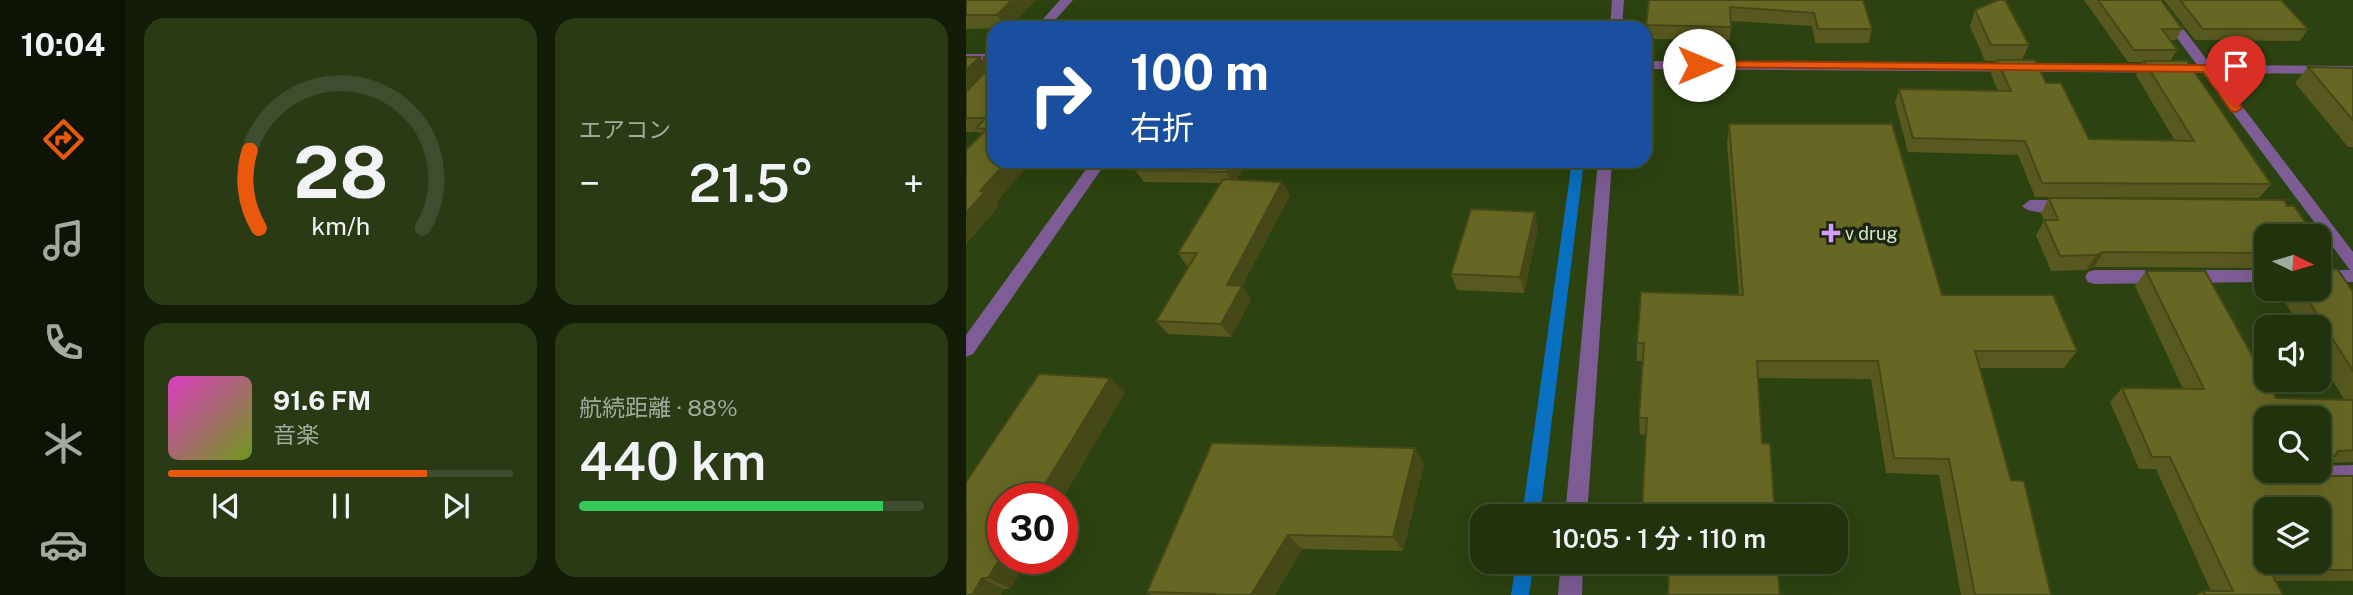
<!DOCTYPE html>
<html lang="ja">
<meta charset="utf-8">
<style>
body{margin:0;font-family:"Public Sans","Noto Sans JP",sans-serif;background:#293a15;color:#f1f3f6;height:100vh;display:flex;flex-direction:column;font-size:26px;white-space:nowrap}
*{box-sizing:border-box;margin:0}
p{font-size:23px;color:#a2aa9d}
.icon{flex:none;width:38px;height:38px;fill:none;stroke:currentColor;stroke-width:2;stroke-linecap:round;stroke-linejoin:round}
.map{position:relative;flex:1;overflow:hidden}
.details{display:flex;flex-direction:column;gap:18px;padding:18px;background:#121c07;width:840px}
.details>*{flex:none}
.top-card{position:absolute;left:21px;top:21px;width:665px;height:147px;border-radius:21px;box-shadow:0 7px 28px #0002,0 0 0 2px #3e4d2d;background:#1a4fa0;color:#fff;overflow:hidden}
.needle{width:46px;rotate:95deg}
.buttons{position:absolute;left:1288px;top:224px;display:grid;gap:14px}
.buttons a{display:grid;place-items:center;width:77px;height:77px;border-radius:14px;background:#21320c;box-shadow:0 7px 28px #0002,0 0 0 2px #3e4d2d;font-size:35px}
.speed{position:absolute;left:21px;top:483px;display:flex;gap:14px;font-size:35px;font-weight:700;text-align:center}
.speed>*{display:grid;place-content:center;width:91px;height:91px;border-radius:50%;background:#21320c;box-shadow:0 7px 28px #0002,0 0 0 2px #3e4d2d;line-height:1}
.speed .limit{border:10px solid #d22;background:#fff;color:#111}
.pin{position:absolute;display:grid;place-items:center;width:60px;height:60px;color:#fff;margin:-72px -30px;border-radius:50% 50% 50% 0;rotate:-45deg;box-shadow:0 0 7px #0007}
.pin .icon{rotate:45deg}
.me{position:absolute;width:77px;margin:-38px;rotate:90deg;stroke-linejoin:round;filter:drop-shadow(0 0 5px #0008)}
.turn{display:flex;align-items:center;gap:24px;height:147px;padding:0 28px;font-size:32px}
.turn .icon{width:91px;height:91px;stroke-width:2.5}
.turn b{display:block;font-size:49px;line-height:60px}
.big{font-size:52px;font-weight:600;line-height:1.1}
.details .tile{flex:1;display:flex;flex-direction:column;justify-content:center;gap:10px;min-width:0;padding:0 24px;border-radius:21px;background:#293a15}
.details .dial{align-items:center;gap:0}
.dial svg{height:182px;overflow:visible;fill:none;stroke:#3e4d2d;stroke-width:7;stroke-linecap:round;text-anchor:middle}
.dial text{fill:#f1f3f6;stroke:none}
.song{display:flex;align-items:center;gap:21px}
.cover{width:84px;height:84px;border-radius:10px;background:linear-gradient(135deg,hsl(310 70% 55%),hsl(80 70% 35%))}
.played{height:7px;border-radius:4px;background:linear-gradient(90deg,#ea580c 75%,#3e4d2d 75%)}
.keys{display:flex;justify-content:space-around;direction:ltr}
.heat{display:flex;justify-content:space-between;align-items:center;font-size:38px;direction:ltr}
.charge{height:10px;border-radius:5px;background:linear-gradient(90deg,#34c759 88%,#3e4d2d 0)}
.details .tiles{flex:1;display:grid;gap:18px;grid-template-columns:repeat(2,1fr)}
.trip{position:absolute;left:504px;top:504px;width:378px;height:70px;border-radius:21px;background:#21320c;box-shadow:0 7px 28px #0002,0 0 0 2px #3e4d2d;font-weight:600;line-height:70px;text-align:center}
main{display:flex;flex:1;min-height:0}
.dock{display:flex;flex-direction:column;width:126px;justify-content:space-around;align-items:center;background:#0d1405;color:#a2aa9d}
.dock .icon{width:49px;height:49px}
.dock .active{color:#ea580c}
.dock b{font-size:32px;color:#f1f3f6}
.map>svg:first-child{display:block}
</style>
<main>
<nav class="dock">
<b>10:04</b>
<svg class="icon active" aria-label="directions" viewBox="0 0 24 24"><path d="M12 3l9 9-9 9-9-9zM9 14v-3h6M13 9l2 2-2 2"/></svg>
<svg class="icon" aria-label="music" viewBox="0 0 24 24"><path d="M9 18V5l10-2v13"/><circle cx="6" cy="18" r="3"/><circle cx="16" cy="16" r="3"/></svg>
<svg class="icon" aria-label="phone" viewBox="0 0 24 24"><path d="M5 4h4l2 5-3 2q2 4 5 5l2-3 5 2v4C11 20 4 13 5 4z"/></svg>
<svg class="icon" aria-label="climate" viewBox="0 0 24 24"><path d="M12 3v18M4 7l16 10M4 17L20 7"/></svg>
<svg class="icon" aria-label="car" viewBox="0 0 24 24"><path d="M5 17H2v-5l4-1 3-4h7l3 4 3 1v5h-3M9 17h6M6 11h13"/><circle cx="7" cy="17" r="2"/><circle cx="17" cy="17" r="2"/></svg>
</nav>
<section class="details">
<div class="tiles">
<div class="tile dial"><svg viewBox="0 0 100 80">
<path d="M14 69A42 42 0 1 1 86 69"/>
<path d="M14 69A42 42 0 0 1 10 35" stroke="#ea580c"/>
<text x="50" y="56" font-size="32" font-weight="700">28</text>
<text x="50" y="72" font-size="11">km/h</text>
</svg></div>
<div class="tile"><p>エアコン</p>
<div class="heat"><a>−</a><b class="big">21.5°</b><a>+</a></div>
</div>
<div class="tile">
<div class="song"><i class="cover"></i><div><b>91.6 FM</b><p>音楽</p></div></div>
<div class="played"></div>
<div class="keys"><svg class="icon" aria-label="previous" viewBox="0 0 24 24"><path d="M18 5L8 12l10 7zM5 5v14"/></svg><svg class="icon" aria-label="pause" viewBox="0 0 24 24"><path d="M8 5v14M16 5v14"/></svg><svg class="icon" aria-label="next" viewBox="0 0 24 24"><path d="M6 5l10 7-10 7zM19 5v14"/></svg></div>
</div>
<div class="tile"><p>航続距離 · 88%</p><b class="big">440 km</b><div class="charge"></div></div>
</div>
</section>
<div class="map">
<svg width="1387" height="595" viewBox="0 0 1387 595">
<rect width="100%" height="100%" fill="#2c4210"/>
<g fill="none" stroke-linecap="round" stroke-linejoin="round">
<!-- stream -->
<g fill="#096fc0" fill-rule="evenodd">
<path d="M 606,161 L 618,161 L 574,516 L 556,516 Z"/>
<path d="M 550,562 L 568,562 L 563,595 L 545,595 Z"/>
</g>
<!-- minor -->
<g fill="#7e5c95" fill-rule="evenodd">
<path d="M 94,0 L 107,0 L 82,28 L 69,28 Z"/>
<path d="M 646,0 L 658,0 L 656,28 L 644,28 Z"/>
<path d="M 1183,0 L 1195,0 L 1245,65 L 1387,66 L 1387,74 L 1251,73 L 1387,252 L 1387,282 L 1353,282 L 1353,270 L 1384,270 L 1237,73 L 679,69 L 679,61 L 1231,65 Z"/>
<rect x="0" y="54" width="28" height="8"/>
<path d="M 126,161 L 141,161 L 7,354 L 0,357 L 0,335 Z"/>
<path d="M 632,161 L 646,161 L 621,516 L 599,516 Z"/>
<path d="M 1064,200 L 1102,200 L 1110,206 C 1102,215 1064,215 1056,206 Z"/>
<path d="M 1128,270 L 1300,270 L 1300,282 L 1128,284 L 1122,282 L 1119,277 L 1122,272 Z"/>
<path d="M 1387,465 L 1387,485 L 1294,486 L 1287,483 L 1284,476 L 1287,469 L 1300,466 L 1300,471 L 1353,471 L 1353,466 Z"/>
<path d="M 595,562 L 617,562 L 616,595 L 592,595 Z"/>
</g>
</g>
<!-- wall -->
<g fill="#58591e">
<path d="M 0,0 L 70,0 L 42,28 L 0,29 Z"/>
<path d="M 683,0 L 897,0 L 906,29 L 903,43 L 849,43 L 846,26 L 765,21 L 764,40 L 680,39 L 680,25 Z"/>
<path d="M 1118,0 L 1195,0 L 1216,29 L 1210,40 L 1204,40 L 1211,50 L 1204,61 L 1305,184 L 1293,198 L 1069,197 L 1052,155 L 942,152 L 929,103 L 933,89 L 1032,91 L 1025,74 L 1030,61 L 1019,61 L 1004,26 L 1009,10 L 1063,45 L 1056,60 L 1080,83 L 1123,139 L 1209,141 L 1170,75 L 1177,62 L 1162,62 Z"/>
<path d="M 1198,0 L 1315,0 L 1342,29 L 1334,41 L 1229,40 Z"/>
<path d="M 0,57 L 14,57 L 30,203 L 33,206 L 0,244 L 15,134 L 14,132 L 0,132 Z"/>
<path d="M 1342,67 L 1387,68 L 1387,147 L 1382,147 L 1329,83 Z"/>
<path d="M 763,124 L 976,295 L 1111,351 L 1098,368 L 1014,368 L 1045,480 L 1085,595 L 995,595 L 973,475 L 920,473 L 905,379 L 792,378 L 796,443 L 809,516 L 677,516 L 680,435 L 674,434 L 673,418 L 676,361 L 671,361 L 671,343 L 773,295 L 761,143 Z"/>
<path d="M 281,161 L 270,180 L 316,182 L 324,195 L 276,286 L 285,299 L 265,337 L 202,334 L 190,321 L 223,266 L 221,266 L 212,253 L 254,183 L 178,182 L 169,170 Z"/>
<path d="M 1083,198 L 1300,236 L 1300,268 L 1128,267 L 1120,270 L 1085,271 L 1070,235 L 1078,221 L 1075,213 Z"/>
<path d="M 572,228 L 558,293 L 491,290 L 485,274 Z"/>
<path d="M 1367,269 L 1387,292 L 1387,462 L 1358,463 L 1353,467 L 1353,418 L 1300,418 L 1300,465 L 1299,463 L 1298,465 L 1302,472 L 1311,476 L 1387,476 L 1387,581 L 1309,581 L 1317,595 L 1230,595 L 1237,591 L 1245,591 L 1190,469 L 1173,469 L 1144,402 L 1156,388 L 1217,389 L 1169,286 L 1180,271 L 1310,398 L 1378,399 L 1353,358 L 1353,327 L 1334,327 L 1311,289 L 1353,289 Z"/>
<path d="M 73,374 L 144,378 L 159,392 L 96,499 L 37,499 L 37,558 L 62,558 L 44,589 L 38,589 L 35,595 L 0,595 L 0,482 Z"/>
<path d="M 458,464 L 437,551 L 336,549 L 309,595 L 185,595 L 181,592 Z"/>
</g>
<!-- shaded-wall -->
<g fill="#474818">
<path d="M 46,0 L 70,0 L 42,28 L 41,28 L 31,15 Z"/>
<path d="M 14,57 L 25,72 L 0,96 L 0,70 Z"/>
<path d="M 41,161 L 66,161 L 30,203 L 33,206 L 0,244 L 0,213 L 14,191 Z"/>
<path d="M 267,161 L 281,161 L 267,184 L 260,172 Z"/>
<path d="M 316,182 L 324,195 L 276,286 L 285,299 L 265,337 L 255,324 L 261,285 Z"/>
<path d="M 569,212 L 572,228 L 558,293 L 554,277 Z"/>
<path d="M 1138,252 L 1128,267 L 1120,270 L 1130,255 Z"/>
<path d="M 144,378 L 159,392 L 96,499 L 70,499 Z"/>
<path d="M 449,448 L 458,464 L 437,551 L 427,537 Z"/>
<path d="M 322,535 L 336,549 L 309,595 L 285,595 Z"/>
<path d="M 37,554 L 37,558 L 62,558 L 44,589 L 22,578 Z"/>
<path d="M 16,578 L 38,589 L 35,595 L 6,595 Z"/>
</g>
<!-- building -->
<g fill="#666723" stroke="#474818" stroke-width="2" fill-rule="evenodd">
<path d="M 0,0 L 46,0 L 31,15 L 0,15 Z"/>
<path d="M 683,0 L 897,0 L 906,29 L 852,29 L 848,13 L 764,7 L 765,27 L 680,25 Z"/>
<path d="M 1032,0 L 1039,0 L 1063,45 L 1025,45 L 1009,10 Z"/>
<path d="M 1132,0 L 1195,0 L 1216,29 L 1196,29 L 1211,50 L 1168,50 Z"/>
<path d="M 1214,0 L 1315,0 L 1342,29 L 1237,29 Z"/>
<path d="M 0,57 L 14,57 L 0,70 Z"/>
<path d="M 18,57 L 28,58 L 28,161 L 41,161 L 14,191 L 19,192 L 0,213 L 0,150 L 21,129 L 10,128 L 20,118 L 0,118 L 0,92 L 18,73 Z"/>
<path d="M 1031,60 L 1069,60 L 1080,83 L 1095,83 L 1123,139 L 1228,141 L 1178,61 L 1221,61 L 1305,184 L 1076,183 L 1059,141 L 947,138 L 933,89 L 1045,91 Z"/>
<path d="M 1342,67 L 1387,68 L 1387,120 Z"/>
<path d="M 763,124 L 926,124 L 976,295 L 1087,295 L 1111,351 L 1009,351 L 1045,480 L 1058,481 L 1085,595 L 1009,595 L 983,459 L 928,458 L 912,361 L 791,361 L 796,443 L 804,444 L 809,516 L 704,516 L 704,510 L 676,509 L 681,418 L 673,418 L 678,343 L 671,343 L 675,292 L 777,295 Z"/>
<path d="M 176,161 L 267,161 L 260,172 L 169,170 Z"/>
<path d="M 257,179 L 316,182 L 261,285 L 276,286 L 255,324 L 190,321 L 231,253 L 212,253 Z"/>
<path d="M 1083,198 L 1318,200 L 1321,206 L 1328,206 L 1349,236 L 1300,236 L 1300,253 L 1138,252 L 1130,255 L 1094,256 L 1078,220 L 1092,220 Z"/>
<path d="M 505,209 L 569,212 L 554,277 L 485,274 Z"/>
<path d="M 1353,242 L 1366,261 L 1367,269 L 1372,270 L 1387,292 L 1387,371 L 1335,289 L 1353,289 Z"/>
<path d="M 1180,271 L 1239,271 L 1310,398 L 1387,400 L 1387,450 L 1372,451 L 1369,456 L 1353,456 L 1353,418 L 1300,418 L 1300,459 L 1298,465 L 1300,471 L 1311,476 L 1387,476 L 1387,570 L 1304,570 L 1317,595 L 1239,595 L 1237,591 L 1267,591 L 1204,457 L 1186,457 L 1156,388 L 1238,389 ZM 1300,509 L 1353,509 L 1353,562 L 1300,562 Z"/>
<path d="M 73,374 L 144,378 L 70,499 L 37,499 L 37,554 L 22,578 L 16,578 L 6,595 L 0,595 L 0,482 Z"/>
<path d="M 246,443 L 449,448 L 427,537 L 322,535 L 285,595 L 248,595 L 249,594 L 181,592 Z"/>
<path d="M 703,562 L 811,562 L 814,595 L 702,595 Z"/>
</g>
<!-- route -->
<path fill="#ea580c" stroke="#983908" stroke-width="2" d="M 733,61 L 1240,65 L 1245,66 L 1276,108 L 1270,112 L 1265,111 L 1237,72 L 728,67 L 728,62 Z"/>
<!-- markers -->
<path fill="#d49cfb" stroke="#1b2510" stroke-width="2.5" d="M861.5 222.5h7v7h7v7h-7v7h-7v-7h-7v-7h7z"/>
<g text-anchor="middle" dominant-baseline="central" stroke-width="7" stroke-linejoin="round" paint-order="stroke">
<!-- poi labels -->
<g font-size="18" fill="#d9e8cd" stroke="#1b2510" text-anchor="start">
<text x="879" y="233">v drug</text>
</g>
</g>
</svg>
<div class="buttons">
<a><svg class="needle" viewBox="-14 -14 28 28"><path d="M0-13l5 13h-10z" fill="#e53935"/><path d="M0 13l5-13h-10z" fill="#a2aa9d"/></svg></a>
<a><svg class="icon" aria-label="sound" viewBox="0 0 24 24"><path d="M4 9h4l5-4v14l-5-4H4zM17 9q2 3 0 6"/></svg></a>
<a><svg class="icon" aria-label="search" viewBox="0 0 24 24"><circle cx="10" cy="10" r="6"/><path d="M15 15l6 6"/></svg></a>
<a><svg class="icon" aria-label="layers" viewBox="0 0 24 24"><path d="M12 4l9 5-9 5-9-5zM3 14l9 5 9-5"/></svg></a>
</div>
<div class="speed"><div class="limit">30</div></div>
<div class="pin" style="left:1270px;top:108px;background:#d93025"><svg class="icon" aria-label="arrive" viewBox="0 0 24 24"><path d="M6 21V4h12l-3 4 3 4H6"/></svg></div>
<svg class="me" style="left:733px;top:65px" viewBox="-20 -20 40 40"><circle r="19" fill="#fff"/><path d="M0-13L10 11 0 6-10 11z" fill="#ea580c"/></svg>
<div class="trip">10:05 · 1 分 · 110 m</div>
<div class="top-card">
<div class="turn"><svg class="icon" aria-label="right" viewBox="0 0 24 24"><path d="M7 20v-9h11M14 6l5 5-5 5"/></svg><div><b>100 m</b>右折</div></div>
</div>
</div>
</main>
